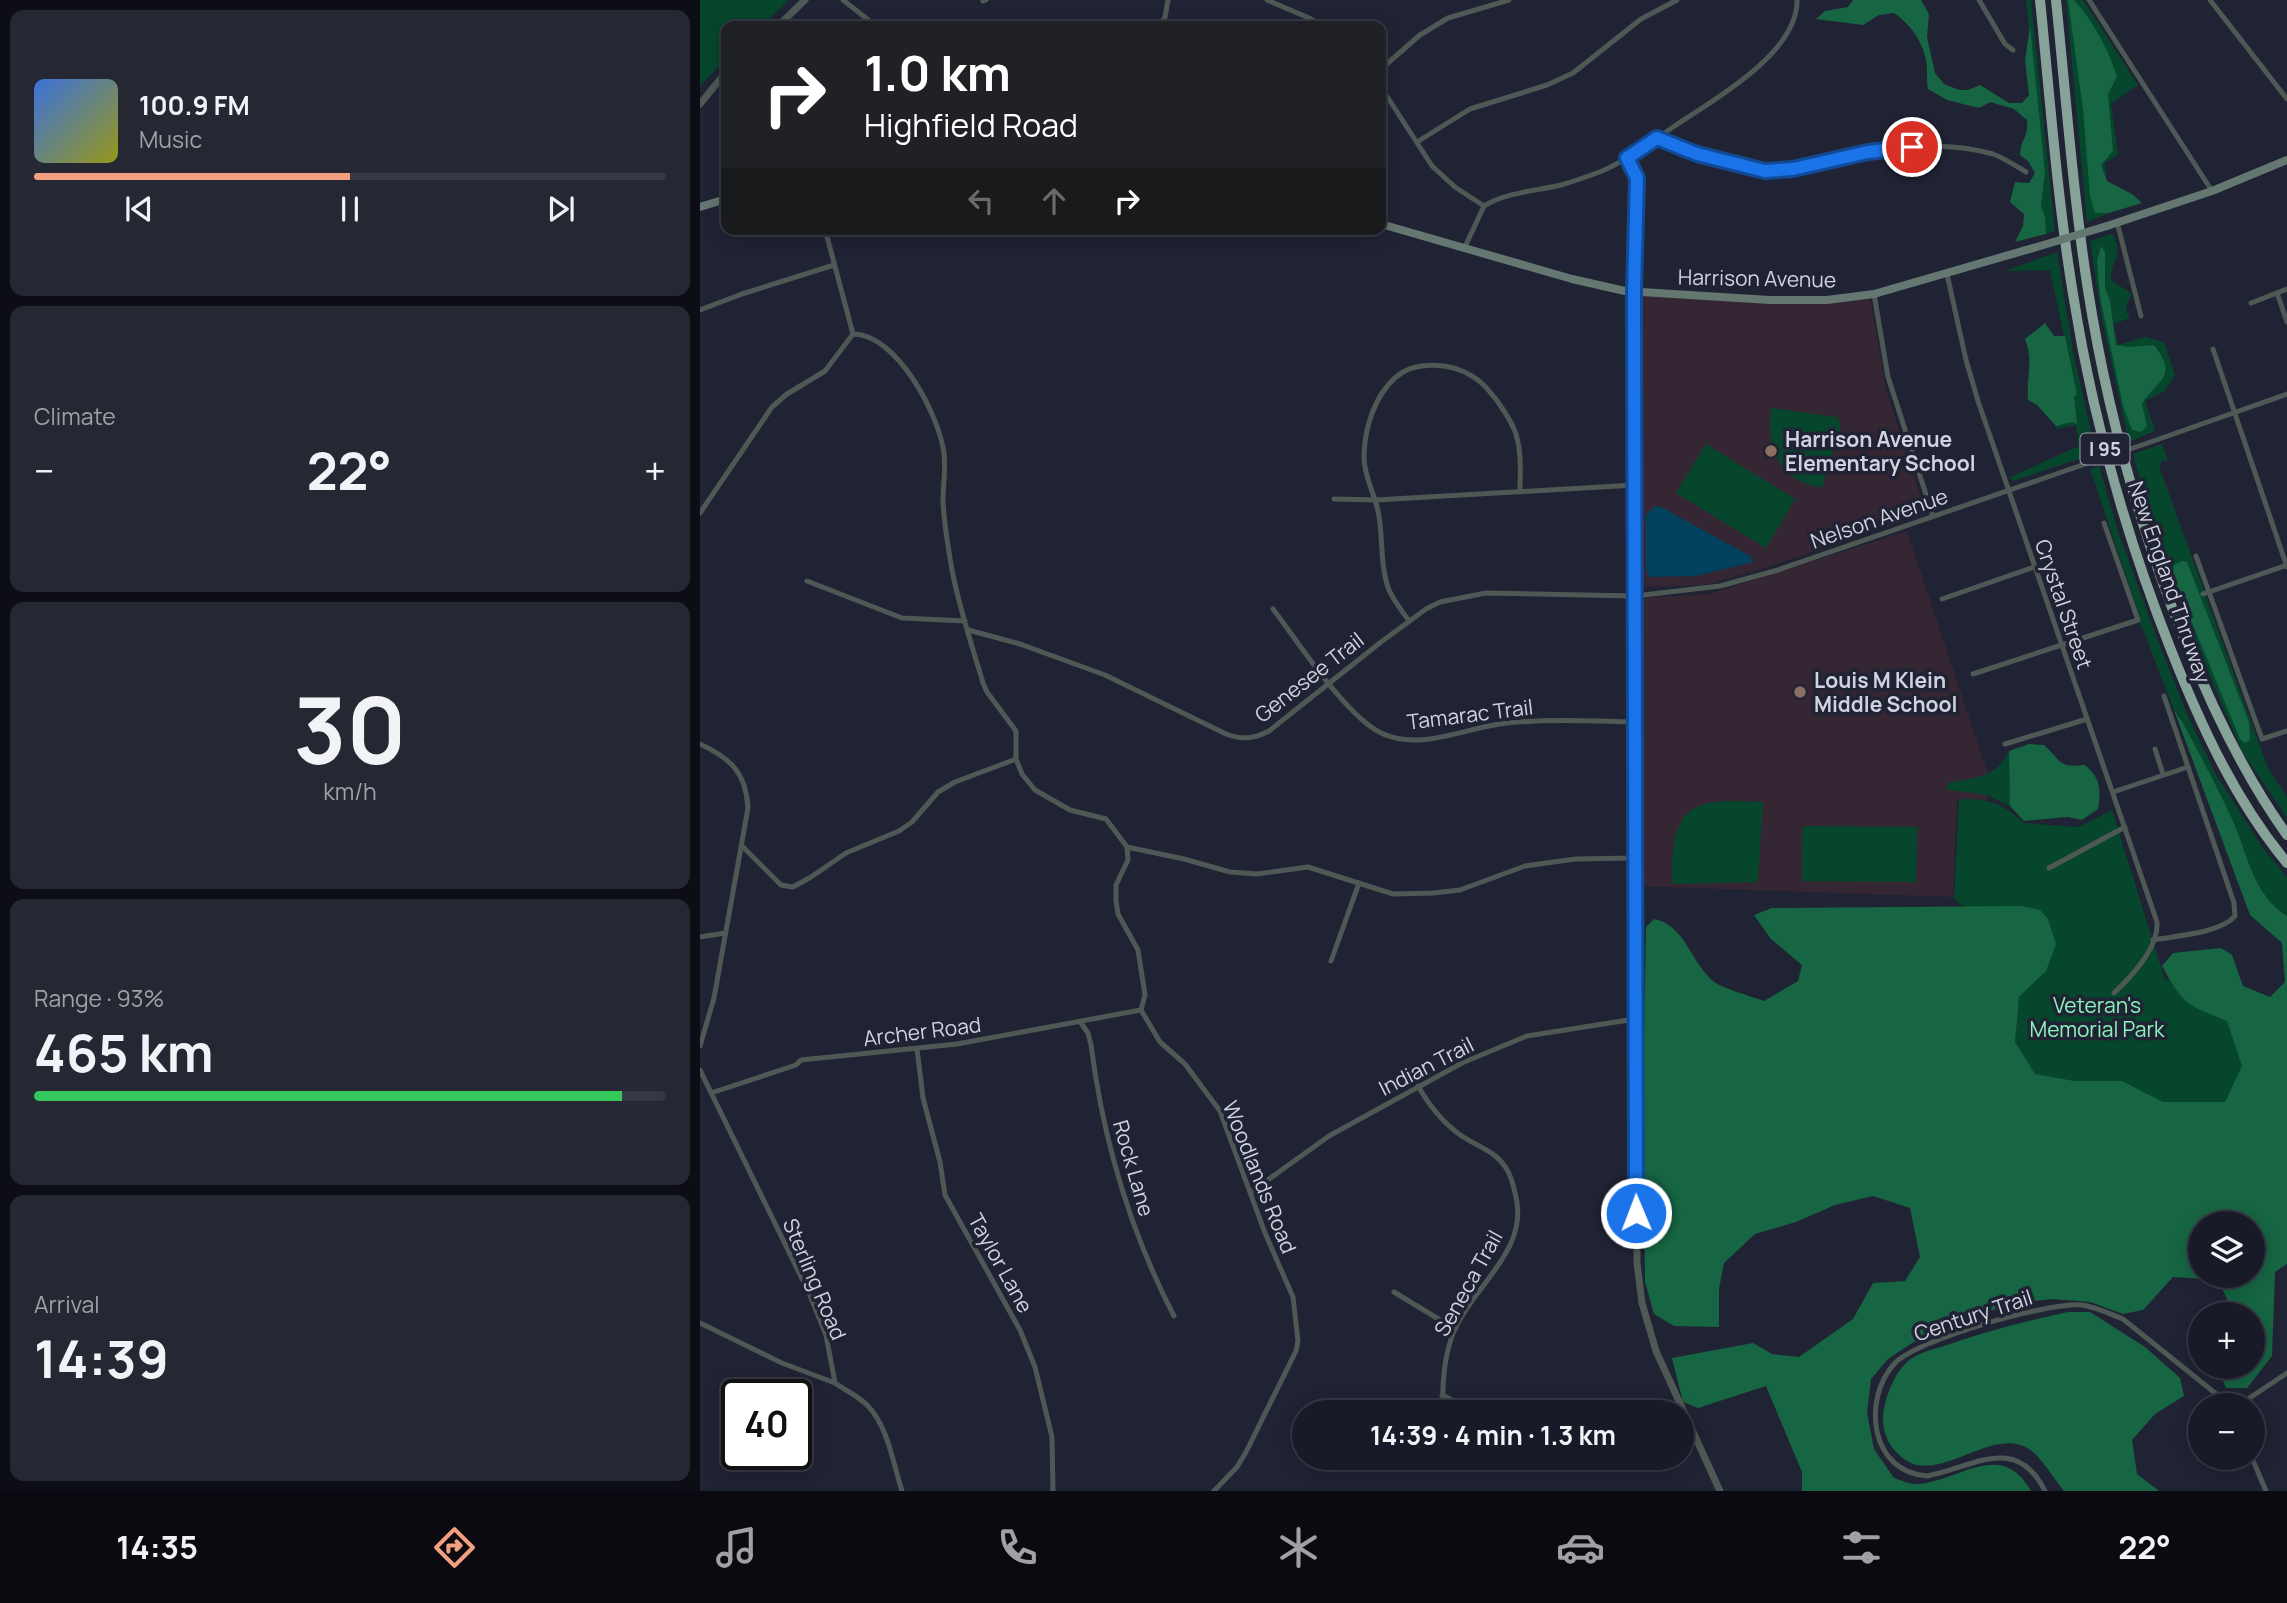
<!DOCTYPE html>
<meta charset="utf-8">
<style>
body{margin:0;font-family:Manrope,sans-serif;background:#252733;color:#f1f3f6;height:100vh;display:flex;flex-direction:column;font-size:26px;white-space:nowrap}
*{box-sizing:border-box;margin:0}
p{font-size:23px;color:#9fa1a7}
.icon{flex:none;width:38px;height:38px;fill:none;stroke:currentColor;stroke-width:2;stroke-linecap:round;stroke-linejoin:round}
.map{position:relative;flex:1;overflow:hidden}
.panel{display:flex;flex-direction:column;gap:10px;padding:10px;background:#0d0e15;width:700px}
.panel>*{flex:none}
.guide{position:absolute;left:21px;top:21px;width:665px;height:214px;border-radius:14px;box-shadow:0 4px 18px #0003,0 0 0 2px #363844;background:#202124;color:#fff;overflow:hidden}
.fabs{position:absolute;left:1488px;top:1211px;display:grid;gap:14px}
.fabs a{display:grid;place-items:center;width:77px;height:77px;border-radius:50%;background:#181a27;box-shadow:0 4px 18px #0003,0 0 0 2px #363844;font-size:35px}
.speed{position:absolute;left:21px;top:1379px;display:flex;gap:14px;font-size:35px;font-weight:700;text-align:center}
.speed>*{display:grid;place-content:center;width:91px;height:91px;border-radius:50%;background:#181a27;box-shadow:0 4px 18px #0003,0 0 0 2px #363844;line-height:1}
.speed .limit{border:4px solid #111;border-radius:10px;background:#fff;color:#111}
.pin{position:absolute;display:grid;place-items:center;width:60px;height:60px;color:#fff;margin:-30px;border:4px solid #fff;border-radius:50%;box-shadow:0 2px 7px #0007}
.me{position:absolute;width:77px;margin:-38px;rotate:359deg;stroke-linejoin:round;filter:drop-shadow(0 0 5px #0008)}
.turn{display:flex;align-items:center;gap:24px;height:147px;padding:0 28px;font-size:32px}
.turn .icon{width:91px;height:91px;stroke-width:2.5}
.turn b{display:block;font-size:49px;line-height:60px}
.lanes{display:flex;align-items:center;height:66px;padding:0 28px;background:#0003;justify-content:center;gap:35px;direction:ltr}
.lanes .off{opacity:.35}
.big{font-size:52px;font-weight:700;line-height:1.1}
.panel .widget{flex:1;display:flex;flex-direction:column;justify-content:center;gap:10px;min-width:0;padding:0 24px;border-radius:14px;background:#252733}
.panel .dial{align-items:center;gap:0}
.dial b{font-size:91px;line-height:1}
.song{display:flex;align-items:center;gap:21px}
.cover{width:84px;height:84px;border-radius:10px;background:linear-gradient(135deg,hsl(220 70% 55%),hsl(60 70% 35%))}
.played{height:7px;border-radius:4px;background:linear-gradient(90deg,#f2a080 50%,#363844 50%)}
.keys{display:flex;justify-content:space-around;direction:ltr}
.heat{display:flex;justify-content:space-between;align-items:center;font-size:38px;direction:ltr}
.charge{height:10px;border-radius:5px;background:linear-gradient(90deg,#34c759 93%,#363844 0)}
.trip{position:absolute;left:592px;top:1400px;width:402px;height:70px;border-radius:35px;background:#181a27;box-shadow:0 4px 18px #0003,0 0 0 2px #363844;font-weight:700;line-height:70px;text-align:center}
.menu{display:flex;height:112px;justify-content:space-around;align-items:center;background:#0a0a10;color:#9fa1a7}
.menu .icon{width:49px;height:49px}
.menu .on{color:#f2a080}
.menu b{font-size:32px;color:#f1f3f6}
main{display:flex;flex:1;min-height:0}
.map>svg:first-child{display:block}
</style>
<main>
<section class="panel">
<div class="widget">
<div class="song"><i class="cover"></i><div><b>100.9 FM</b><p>Music</p></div></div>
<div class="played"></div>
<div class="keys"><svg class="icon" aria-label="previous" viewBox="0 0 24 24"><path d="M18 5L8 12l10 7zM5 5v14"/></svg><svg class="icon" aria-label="pause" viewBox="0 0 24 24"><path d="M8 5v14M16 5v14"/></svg><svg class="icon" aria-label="next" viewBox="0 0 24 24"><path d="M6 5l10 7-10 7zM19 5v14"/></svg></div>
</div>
<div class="widget"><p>Climate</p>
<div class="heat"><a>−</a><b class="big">22°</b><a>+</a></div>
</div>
<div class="widget dial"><b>30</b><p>km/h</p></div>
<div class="widget"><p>Range · 93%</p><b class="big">465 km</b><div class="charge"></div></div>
<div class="widget"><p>Arrival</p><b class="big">14:39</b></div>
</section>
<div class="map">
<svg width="1587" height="1491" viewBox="0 0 1587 1491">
<rect width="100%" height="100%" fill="#202334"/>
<!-- education -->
<g fill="#342632">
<path d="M 937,296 L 1170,297 L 1186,389 L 1226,514 L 1058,570 L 1004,585 L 936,587 Z"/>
<path d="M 1207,531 L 1292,786 L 1286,800 L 1257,801 L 1253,897 L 938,886 L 939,598 L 1010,594 Z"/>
</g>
<!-- green -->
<g fill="#06462c">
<path d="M 0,0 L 89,0 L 62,26 L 26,26 L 26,59 L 0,86 Z"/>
<path d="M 1326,0 L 1331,0 L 1355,231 L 1346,234 L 1341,206 L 1345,172 Z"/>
<path d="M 1366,0 L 1383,0 L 1438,85 L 1411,104 L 1418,155 L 1405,163 L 1409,213 L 1387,222 Z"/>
<path d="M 1412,234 C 1425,255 1410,261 1411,280 L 1432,294 C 1426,304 1424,308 1430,318 L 1413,324 L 1418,345 L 1445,337 L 1464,342 L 1475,375 L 1465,391 L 1445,401 L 1455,431 L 1429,442 L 1402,319 L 1390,241 Z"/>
<path d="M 1357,252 L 1374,356 L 1396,453 L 1313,481 L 1310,477 L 1379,446 L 1376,425 L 1356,429 L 1335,337 L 1364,336 L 1350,270 L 1305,271 Z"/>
<path d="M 1071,408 L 1137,417 L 1141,426 L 1122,488 C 1078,480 1067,450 1071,408 Z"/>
<path d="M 1006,444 L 1095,499 L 1066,548 L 976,493 Z"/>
<path d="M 1462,444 L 1468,460 L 1462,461 L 1459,466 L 1567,766 L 1587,797 L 1587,818 L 1542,751 L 1511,678 L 1459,547 L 1433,454 Z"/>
<path d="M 1399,466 L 1417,528 L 1458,641 L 1487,714 L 1514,771 L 1562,847 L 1587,877 L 1587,916 C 1552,894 1548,853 1532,819 C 1517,786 1500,755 1483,723 L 1474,710 L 1440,622 L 1440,618 L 1390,469 Z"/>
<path d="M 1309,751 L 1310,806 L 1287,795 L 1245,789 L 1249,783 C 1275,777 1296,779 1309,751 Z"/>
<path d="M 1259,799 C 1285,798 1305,803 1323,823 L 1379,827 L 1412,810 L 1465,980 L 1530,972 L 1556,1083 L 1525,1127 L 1456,1122 L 1313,1067 L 1267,909 L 1254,899 Z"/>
<path d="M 1063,802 L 1058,879 L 1055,882 L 973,884 C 972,854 970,810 1009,803 C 1026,799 1046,802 1063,802 Z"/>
<path d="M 1103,826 L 1217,827 L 1216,882 L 1102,881 Z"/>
</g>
<!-- forest -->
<g fill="#166543" fill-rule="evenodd">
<path d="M 1153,0 L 1221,0 L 1229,14 L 1227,37 L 1235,73 L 1244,84 L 1259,90 L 1268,90 L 1280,85 L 1309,103 L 1322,103 L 1329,95 L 1325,61 L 1330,26 L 1345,172 L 1341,206 L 1345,217 L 1346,234 L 1315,242 L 1323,226 L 1324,214 L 1310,202 L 1315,182 L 1329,183 L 1335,173 L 1328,161 L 1320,155 C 1320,140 1329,137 1327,120 L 1314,109 L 1290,102 L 1279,108 L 1247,100 L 1228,89 C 1226,79 1228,69 1226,60 C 1222,40 1210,24 1194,13 L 1179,15 L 1163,25 L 1116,19 L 1125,11 L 1148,7 Z"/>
<path d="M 1368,0 L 1374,0 C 1393,21 1409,50 1417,77 L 1408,94 L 1413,151 L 1401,165 L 1407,181 L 1432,194 L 1442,203 L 1409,213 L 1395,213 L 1390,196 L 1383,110 Z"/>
<path d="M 1401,246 L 1405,252 L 1405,288 L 1410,301 L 1416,345 L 1428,347 L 1454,345 C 1480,378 1456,380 1442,404 L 1447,426 L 1441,432 L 1432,430 L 1423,406 L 1400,297 L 1397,261 Z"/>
<path d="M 1345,323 L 1354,336 L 1365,336 L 1377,395 L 1374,396 L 1377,424 L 1371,422 L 1356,426 L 1337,405 L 1328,400 C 1326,377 1334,362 1325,339 Z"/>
<path d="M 1482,561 L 1487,562 L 1549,722 L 1550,740 L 1545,743 L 1540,739 L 1472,574 L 1474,565 Z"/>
<path d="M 1474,710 L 1483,723 C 1500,755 1517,786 1532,819 C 1548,853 1552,894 1587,916 L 1587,1264 L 1575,1272 L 1572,1356 L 1547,1388 L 1526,1388 L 1517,1367 L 1552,1367 L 1552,1314 L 1534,1314 L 1518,1280 L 1473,1277 L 1443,1310 L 1423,1314 L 1390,1302 L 1352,1299 L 1308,1304 L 1212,1343 L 1188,1359 L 1171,1379 L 1167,1413 L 1174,1449 L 1194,1478 C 1202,1481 1212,1485 1220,1484 C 1264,1478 1302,1440 1331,1491 L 1102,1491 L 1102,1472 L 1066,1386 L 998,1408 L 983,1402 L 972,1358 L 1053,1343 L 1072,1354 L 1099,1357 L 1153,1319 L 1173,1283 L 1205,1281 L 1220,1257 L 1210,1208 L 1173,1196 L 1135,1205 L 1096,1222 L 1055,1234 L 1024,1263 L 1019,1289 L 1019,1327 L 974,1326 L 954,1314 L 945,1282 L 943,1101 L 946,927 L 954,919 C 985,925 990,961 1013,981 C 1023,989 1051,996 1064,1001 L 1098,981 L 1102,965 L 1071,939 L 1054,915 L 1072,908 L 1321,906 L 1340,910 L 1348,919 L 1356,944 L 1346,971 L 1319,997 L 1315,1042 L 1335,1074 L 1374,1081 L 1422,1081 L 1463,1102 L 1525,1102 L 1542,1066 L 1527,1021 C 1485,1004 1484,1005 1462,966 L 1473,953 L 1521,948 L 1532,955 L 1543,986 L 1570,997 L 1585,982 L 1582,943 L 1550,915 ZM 1500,1223 L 1552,1223 L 1552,1276 L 1500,1276 Z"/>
<path d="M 1329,744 L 1344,745 C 1362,761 1357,768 1385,765 C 1401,778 1401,790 1398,809 L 1382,820 L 1368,817 L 1324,821 L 1310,806 L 1309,751 Z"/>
<path d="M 1368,1312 L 1390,1312 L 1445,1347 L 1480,1378 L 1484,1396 L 1455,1414 L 1432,1440 L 1437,1474 L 1459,1491 L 1364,1491 C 1354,1479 1346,1464 1334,1453 C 1299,1420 1243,1483 1207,1461 C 1191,1451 1182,1435 1183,1416 C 1185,1396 1196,1367 1214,1357 C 1224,1351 1238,1348 1250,1344 C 1290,1330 1326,1321 1368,1312 Z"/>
</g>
<!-- water -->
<path fill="#03425e" d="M 955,506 L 961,507 L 1050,556 L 1053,562 L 996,576 L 949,577 L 946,570 L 946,515 Z"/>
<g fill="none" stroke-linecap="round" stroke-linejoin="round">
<!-- minor -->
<g stroke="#4e5955" stroke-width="5">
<path d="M 143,0 L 176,26"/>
<path d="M 567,0 L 609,18 L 622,26"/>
<path d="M 1279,0 L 1305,44 L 1313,50"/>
<path d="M 1389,0 L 1512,191"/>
<path d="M 1510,0 L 1587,99"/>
<path d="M 283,1 L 286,0"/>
<path d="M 460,26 L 465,17 L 468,0"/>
<path d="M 681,69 L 720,35 L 748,18 L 809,0"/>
<path d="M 681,87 L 732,166 L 755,187 L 784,206"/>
<path d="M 957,138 C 991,151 1028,169 1065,171 C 1088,173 1112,165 1134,160 C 1186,148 1241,139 1293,154 C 1304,158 1316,166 1326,172"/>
<path d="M 717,142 L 770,109 L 847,85 L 873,73 L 941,19 L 977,0"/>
<path d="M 927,158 L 937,178 L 934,292"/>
<path d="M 784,206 C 807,192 836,191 861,185 C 875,181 889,176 902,171 C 930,159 954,140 979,123 C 1017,98 1098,52 1097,0"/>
<path d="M 1417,222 L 1441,316"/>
<path d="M 764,249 L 784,206"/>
<path d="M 1247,274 L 1266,360 L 1278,401 L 1457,922 C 1459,947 1431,977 1414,993"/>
<path d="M 1577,293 L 1587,322"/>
<path d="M 1174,294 L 1188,377 L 1233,516"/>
<path d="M 1551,303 L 1587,289"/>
<path d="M 0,310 L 42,294 L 134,265"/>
<path d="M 153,334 C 197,334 239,415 244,453 C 246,469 243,485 243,501 C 244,524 248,547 252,570 C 259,608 272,645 283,683 L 287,692 L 316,731 L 316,759 L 322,774 L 335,790 L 370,810 L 406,819 L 427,847 L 428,860 L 416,885 L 416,901 L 418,914 L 438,950 L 445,995 L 441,1010 L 460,1042 L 485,1064 L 520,1111 L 565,1233 L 593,1297 L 598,1341 L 596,1351 L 546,1452 L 537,1467 L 514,1491"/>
<path d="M 1513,349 L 1587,567"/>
<path d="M 1442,445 L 1587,394"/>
<path d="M 634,499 L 676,500 L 935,485"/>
<path d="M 0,513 L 72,407 L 87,394 L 125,371 L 153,334 L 125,229"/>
<path d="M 1496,556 L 1562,739 L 1587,731"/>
<path d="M 107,581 L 202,618 L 265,621"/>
<path d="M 1503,594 L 1587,565"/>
<path d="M 1242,599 L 1334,567"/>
<path d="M 573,609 C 599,643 645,715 681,733 C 721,752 766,727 807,723 C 849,719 892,721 935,722"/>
<path d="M 709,621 C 702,611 694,601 689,590 C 680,566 683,541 679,516 C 676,496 663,475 664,454 C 665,427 675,395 696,377 C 716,360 751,363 772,376 C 783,382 790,392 798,402 C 805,412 812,422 816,434 C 822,454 820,472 820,492"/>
<path d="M 268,630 L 320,644 L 405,675 L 526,734 C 542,740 554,739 569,731 L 681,642 L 726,609 L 740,602 L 786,593 L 935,596 L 1020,586 L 1078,570 L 1388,463"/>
<path d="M 1273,674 L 1438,620 L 1404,523"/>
<path d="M 0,744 C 30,758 46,772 48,808 L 14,998 L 0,1046"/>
<path d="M 1305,744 L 1387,719"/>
<path d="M 1455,749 L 1463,774"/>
<path d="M 1413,792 L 1488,767"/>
<path d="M 41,845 L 81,885 L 93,887 L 111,877 L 146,853 L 199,831 L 212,822 L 238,792 L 255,782 L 316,759"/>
<path d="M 427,847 L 484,859 L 530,872 L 557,874 L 608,867 L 693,894 L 733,893 L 760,890 L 825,866 L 839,864 L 876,859 L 934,858"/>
<path d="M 1349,868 L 1425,827"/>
<path d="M 0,937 L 25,933"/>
<path d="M 1453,940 C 1475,936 1521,933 1535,916 L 1534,903 L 1464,696"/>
<path d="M 631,961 L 659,883"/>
<path d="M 381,1023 L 388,1033 L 391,1045 C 403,1139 430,1231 474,1316"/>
<path d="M 217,1049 L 223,1098 L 240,1162 L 245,1195 L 320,1330 L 335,1367 L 352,1437 L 353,1491"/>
<path d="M 0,1070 L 109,1293 L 126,1335 L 135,1383 C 145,1390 158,1396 167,1405 C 188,1426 193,1463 202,1491"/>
<path d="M 718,1086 C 729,1105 741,1121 759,1134 C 775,1146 795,1150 806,1168 C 811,1175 813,1184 815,1193 C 832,1252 768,1288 751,1339 C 743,1363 742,1387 743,1412"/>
<path d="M 11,1093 L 96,1065 L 101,1060 L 257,1044 L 441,1010"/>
<path d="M 551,1192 L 629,1136 L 762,1063 L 827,1036 L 935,1019"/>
<path d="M 694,1292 L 755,1329"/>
<path d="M 0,1323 L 82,1363 L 135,1383"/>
<path d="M 742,1395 L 777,1412"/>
<path d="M 1539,1405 L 1587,1373"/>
<path d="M 982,1434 L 991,1429"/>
<path d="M 1552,1458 L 1566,1491"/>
<path d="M 1345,1491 C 1316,1433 1274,1467 1227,1476 C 1170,1472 1162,1400 1194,1364 C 1217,1339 1348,1302 1382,1305 C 1396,1307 1410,1314 1423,1319 L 1530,1405"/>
</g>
<!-- tertiary -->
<g stroke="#4e5955" stroke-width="7">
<path d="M 78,26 L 105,0"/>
<path d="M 0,104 L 26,72"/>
<path d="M 934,292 L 937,1263 L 942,1303 L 956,1351 L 1020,1491"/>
</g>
<!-- secondary -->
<g stroke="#657771" stroke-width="8">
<path d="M 0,207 L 26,199"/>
<path d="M 681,224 L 872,279 L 925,291 L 1070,300 L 1127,300 L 1174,294 L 1340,246"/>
<path d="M 1407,226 L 1512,191 L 1587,160"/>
</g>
<!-- motorway -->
<g stroke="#87a299" stroke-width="10">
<path d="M 1340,0 C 1350,98 1357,197 1373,294 C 1392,416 1426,536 1471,650 C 1501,726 1535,800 1587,863"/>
<path d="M 1356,0 C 1366,97 1373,194 1388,290 C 1407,411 1440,530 1486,643 C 1513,710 1544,775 1587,835"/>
</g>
<!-- minor-bridge -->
<path stroke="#4e5955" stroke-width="5" d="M 1388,463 L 1442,445"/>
<!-- secondary-bridge -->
<path stroke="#657771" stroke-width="8" d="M 1340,246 L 1407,226"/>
</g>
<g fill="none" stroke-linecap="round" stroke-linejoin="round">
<defs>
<path id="route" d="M 936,1213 L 934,292 L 937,178 L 927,158 L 957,138 L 997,154 L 1065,171 L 1093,169 L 1168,152 L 1212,147"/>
</defs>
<!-- route casing -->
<use href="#route" stroke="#114b97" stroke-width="18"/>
<!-- route -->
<use href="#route" stroke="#1a73e8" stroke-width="12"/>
</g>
<!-- markers -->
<g fill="#8d6e63" stroke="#202334" stroke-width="2.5">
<circle cx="1071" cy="451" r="7"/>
<circle cx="1100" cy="692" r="7"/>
</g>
<g text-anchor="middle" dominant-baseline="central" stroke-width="7" stroke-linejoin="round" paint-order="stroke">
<!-- shield labels -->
<rect fill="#202334" stroke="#9b9eac" stroke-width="2" x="1380.5" y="433.5" width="49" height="31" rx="5"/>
<g font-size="19" font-weight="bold" fill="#d0d3df">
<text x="1405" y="449">I 95</text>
</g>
<!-- street labels -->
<g font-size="21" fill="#d0d3df" stroke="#202334">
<text transform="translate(1057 278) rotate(1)">Harrison Avenue</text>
<text transform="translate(1179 518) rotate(-19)">Nelson Avenue</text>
<text transform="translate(1470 582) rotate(71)">New England Thruway</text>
<text transform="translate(1364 604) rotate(71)">Crystal Street</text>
<text transform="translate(609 677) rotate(-38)">Genesee Trail</text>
<text transform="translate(770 714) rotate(-7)">Tamarac Trail</text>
<text transform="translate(222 1031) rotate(-7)">Archer Road</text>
<text transform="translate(726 1066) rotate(-27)">Indian Trail</text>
<text transform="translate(434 1168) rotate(74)">Rock Lane</text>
<text transform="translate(560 1177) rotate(68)">Woodlands Road</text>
<text transform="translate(301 1263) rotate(61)">Taylor Lane</text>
<text transform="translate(115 1279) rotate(67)">Sterling Road</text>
<text transform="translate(768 1283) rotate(-61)">Seneca Trail</text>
<text transform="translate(1273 1315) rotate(-18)">Century Trail</text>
</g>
<!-- poi labels -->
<g font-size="21" font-weight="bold" fill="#d0d3df" stroke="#202334" text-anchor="start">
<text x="1085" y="439">Harrison Avenue<tspan x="1085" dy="24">Elementary School</tspan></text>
<text x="1114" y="680">Louis M Klein<tspan x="1114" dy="24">Middle School</tspan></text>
</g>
<!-- park labels -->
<g font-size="21" fill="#8bf2bc" stroke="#202334">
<text x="1397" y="1005">Veteran's<tspan x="1397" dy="24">Memorial Park</tspan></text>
</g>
</g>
</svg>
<div class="fabs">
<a><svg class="icon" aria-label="layers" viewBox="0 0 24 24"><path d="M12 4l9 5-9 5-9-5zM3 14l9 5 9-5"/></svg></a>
<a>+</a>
<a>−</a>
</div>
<div class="speed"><div class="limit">40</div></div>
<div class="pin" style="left:1212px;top:147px;background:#d93025"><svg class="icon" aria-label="arrive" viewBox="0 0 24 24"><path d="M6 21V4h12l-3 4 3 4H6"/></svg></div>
<svg class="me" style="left:936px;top:1213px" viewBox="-20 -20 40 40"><circle r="17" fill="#1a73e8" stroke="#fff" stroke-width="3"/><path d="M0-11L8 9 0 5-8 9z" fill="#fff"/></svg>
<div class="trip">14:39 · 4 min · 1.3 km</div>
<div class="guide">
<div class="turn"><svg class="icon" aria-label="right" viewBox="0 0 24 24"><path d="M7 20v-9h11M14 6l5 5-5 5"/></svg><div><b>1.0 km</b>Highfield Road</div></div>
<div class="lanes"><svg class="icon off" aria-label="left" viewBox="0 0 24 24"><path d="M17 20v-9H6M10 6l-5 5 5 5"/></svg><svg class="icon off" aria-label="ahead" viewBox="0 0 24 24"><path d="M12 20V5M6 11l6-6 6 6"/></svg><svg class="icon" aria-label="right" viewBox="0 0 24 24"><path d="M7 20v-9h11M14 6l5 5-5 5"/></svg></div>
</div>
</div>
</main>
<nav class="menu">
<b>14:35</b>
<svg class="icon on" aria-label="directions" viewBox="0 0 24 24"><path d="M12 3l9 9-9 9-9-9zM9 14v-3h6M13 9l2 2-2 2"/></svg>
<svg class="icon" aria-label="music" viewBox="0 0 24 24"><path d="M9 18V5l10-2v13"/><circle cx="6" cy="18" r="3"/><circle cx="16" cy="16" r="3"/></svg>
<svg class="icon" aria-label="phone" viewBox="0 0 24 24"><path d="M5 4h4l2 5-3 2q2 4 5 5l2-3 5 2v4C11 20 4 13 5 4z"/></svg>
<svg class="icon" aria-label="climate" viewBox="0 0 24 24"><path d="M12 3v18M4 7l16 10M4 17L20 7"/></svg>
<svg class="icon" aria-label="car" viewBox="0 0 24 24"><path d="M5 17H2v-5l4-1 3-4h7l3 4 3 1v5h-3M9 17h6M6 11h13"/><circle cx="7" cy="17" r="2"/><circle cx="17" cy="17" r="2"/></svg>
<svg class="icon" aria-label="filters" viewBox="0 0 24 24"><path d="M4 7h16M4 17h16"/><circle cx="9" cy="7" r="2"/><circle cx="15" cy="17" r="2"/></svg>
<b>22°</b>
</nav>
